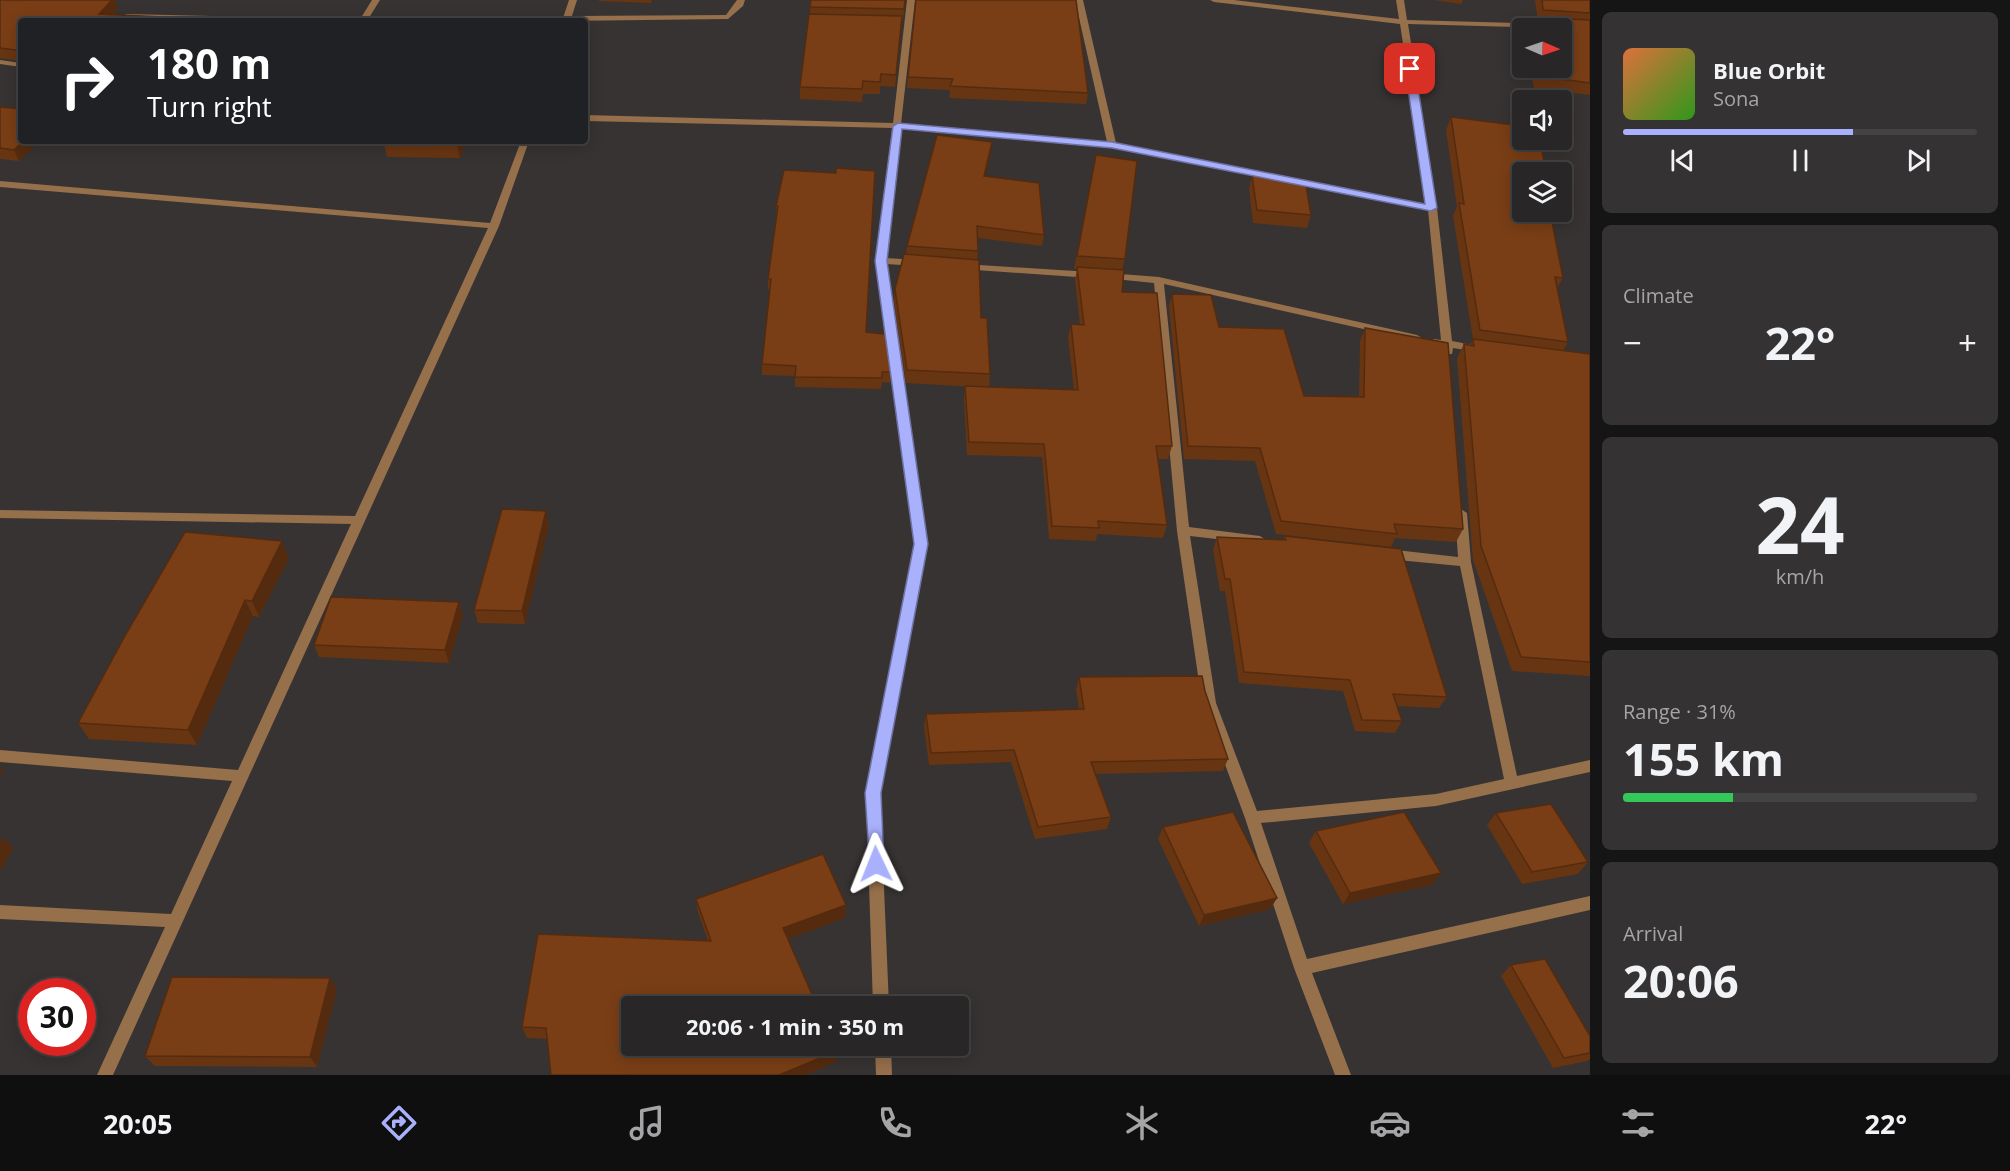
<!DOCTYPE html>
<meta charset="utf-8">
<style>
body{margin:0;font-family:"Open Sans",sans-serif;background:#343232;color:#f1f3f6;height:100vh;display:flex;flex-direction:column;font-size:22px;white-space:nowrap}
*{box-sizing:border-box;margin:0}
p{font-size:20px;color:#a5a5a7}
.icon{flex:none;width:33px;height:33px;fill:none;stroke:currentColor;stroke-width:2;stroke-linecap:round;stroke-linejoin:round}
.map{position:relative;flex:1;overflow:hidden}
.details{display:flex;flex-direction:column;gap:12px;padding:12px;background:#161515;width:420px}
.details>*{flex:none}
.hud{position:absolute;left:18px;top:18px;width:570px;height:126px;border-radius:6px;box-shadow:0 3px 15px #0003,0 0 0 2px #444343;background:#202124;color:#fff;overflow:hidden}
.needle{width:39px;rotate:92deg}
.controls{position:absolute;left:1512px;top:18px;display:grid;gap:12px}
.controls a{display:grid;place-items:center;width:60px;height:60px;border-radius:6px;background:#282626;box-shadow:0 3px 15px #0003,0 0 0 2px #444343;font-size:30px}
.speed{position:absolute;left:18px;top:978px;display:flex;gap:12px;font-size:30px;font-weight:700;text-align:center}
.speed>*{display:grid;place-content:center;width:78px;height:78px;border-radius:50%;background:#282626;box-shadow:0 3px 15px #0003,0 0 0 2px #444343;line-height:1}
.speed .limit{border:9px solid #d22;background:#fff;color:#111}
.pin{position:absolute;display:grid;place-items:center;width:51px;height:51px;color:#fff;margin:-26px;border-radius:12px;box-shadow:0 3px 9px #0006}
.me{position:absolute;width:66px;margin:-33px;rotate:358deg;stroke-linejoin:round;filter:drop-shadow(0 0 4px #0008)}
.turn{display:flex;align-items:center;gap:21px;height:126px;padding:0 30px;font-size:27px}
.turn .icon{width:78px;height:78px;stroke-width:2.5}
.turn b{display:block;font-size:42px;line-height:51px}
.big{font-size:45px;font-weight:700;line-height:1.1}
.details .card{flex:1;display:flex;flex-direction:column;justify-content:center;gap:9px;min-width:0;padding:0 21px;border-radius:9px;background:#343232}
.details .dial{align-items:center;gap:0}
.dial b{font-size:78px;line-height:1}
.song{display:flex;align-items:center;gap:18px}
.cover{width:72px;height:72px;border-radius:9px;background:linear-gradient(135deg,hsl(20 70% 55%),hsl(110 70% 35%))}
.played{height:6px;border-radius:3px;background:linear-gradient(90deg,#a9b0fc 65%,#444343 65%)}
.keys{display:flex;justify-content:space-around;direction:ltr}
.heat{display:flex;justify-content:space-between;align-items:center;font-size:33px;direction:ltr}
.charge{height:9px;border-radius:4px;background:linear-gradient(90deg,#34c759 31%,#444343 0)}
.trip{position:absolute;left:621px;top:996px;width:348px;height:60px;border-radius:6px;background:#282626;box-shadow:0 3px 15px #0003,0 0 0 2px #444343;font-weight:700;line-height:60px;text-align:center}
.menu{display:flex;height:96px;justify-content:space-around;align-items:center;background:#100f0f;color:#a5a5a7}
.menu .icon{width:42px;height:42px}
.menu .on{color:#a9b0fc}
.menu b{font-size:27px;color:#f1f3f6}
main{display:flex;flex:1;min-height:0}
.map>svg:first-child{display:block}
</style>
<main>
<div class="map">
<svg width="1590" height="1075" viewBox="0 0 1590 1075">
<rect width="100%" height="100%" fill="#363332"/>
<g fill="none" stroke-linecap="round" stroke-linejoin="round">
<!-- street -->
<g fill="#966f4b" fill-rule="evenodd">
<path d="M 372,0 L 380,0 L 367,21 L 359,21 Z"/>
<path d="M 569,0 L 577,0 L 572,16 L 726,15 L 737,0 L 745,0 L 743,6 L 728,19 L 562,21 Z"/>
<path d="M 907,0 L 915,0 L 901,124 L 1107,142 L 1075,0 L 1083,0 L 1116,143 L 1427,204 L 1400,24 L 1214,2 L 1210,0 L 1234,0 L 1399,19 L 1396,0 L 1404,0 L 1407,20 L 1590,25 L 1590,29 L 1408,24 L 1437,208 L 1452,341 L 1483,347 L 1484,349 L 1483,351 L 1479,352 L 1453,348 L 1452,354 L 1444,354 L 1442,347 L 1430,344 L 1429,342 L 1434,339 L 1441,340 L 1428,210 L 1112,148 L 901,129 L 886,258 L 917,260 L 922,263 L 917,266 L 886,264 L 927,544 L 880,793 L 889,1006 L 873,1006 L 866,793 L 915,544 L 876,261 L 892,128 L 585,121 L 585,115 L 893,123 Z"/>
<path d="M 126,14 L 348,19 L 352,21 L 131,18 L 128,21 L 120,21 Z"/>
<path d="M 0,60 L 21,63 L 21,67 L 0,64 Z"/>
<path d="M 521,141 L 529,141 L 499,226 L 113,1075 L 97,1075 L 165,927 L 0,919 L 0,905 L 171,914 L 232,781 L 0,762 L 0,750 L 238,770 L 351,524 L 0,518 L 0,510 L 355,516 L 488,228 L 0,187 L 0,181 L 490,223 Z"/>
<path d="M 964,264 L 1091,272 L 1096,275 L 1091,278 L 961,269 L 959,267 Z"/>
<path d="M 1108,273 L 1159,277 L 1417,335 L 1422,338 L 1417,341 L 1164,284 L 1189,527 L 1260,536 L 1266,540 L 1260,544 L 1190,536 L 1216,703 L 1257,811 L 1436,794 L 1504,779 L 1460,566 L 1387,559 L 1383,557 L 1381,554 L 1383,551 L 1387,549 L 1458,557 L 1455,513 L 1461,509 L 1467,513 L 1471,562 L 1517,776 L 1590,760 L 1590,772 L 1436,806 L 1261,823 L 1307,959 L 1590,896 L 1590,910 L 1312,973 L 1351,1075 L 1335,1075 L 1294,968 L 1245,818 L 1202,703 L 1177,531 L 1154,283 L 1105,278 L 1103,276 Z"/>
<path d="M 875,1046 L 891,1046 L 892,1075 L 876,1075 Z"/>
</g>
</g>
<!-- wall -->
<g fill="#683513">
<path d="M 0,0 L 118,8 L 112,15 L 224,20 L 225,21 L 21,21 L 21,61 L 0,58 Z"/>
<path d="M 599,0 L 652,0 L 651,3 L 599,1 Z"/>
<path d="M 811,0 L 905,0 L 903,20 L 902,20 L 895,87 L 880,86 L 880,94 L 863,94 L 862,102 L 800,99 L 800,87 L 810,14 Z"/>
<path d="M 916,0 L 1088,93 L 1086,104 L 949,98 L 950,90 L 907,88 Z"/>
<path d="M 1434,0 L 1463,0 L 1461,4 Z"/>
<path d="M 1535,0 L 1590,0 L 1590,95 L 1534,88 L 1530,68 L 1562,68 L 1562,28 L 1540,28 L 1543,22 L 1538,21 Z"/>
<path d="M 0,107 L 19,161 L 0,159 Z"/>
<path d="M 1451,117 L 1554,212 L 1551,217 L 1563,278 L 1557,288 L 1568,342 L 1563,351 L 1590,354 L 1590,676 L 1512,671 L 1473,560 L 1457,358 L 1464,344 L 1470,346 L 1473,339 L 1453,216 L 1457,207 L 1446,130 Z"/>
<path d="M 466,141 L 460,158 L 387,157 L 384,144 Z"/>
<path d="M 991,153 L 985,176 L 1044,235 L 1042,246 L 978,238 L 978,251 L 977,260 L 981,318 L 990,374 L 989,387 L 1074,390 L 1068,337 L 1071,324 L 1080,325 L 1075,280 L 1077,269 L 1074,269 L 1096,155 L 1125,259 L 1122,270 L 1122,292 L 1172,446 L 1168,459 L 1158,459 L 1167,525 L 1163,538 L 1097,534 L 1096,541 L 1049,539 L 1042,457 L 967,455 L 964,399 L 965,386 L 976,387 L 906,383 L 894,302 L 895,289 L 906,255 L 907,246 Z"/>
<path d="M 784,170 L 867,332 L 891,372 L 890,383 L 882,382 L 881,389 L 795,387 L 795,376 L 762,375 L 762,364 L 770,289 L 768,289 L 768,279 L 777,216 L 776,206 Z"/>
<path d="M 1252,176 L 1311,215 L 1307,228 L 1253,223 L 1249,189 Z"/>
<path d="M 1172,294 L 1219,327 L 1304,396 L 1359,397 L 1360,341 L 1365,328 L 1463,529 L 1456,542 L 1395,538 L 1391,547 L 1276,534 L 1255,461 L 1184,459 L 1169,307 Z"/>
<path d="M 546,511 L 549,524 L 525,624 L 478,623 L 474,610 Z"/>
<path d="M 1284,536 L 1447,697 L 1439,708 L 1397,706 L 1402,721 L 1395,733 L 1355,731 L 1343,691 L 1239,683 L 1225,591 L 1220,591 L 1213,549 L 1217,537 L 1283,540 Z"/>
<path d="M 289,558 L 259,617 L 253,616 L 197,745 L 89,739 L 78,723 Z"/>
<path d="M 459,602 L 463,615 L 449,663 L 319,657 L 314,645 Z"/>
<path d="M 1079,677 L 1205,691 L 1228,759 L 1223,771 L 1096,774 L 1111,817 L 1107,829 L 1035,839 L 1011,762 L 929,765 L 924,726 L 926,714 L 1079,709 L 1076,690 Z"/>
<path d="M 1496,813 L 1588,862 L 1578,874 L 1522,884 L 1487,825 Z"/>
<path d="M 1163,827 L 1277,898 L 1270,909 L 1199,926 L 1158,839 Z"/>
<path d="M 1316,831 L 1432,885 L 1343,904 L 1309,843 Z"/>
<path d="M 696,899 L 846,905 L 845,918 L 788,939 L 836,1062 L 805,1075 L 551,1075 L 547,1039 L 527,1038 L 522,1027 L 708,941 L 698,912 Z"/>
<path d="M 1511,965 L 1590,1036 L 1590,1059 L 1587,1061 L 1553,1068 L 1501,976 Z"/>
<path d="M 337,989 L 317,1067 L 155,1066 L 145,1056 Z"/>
</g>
<!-- shaded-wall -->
<g fill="#552b0f">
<path d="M 112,0 L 115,0 L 118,8 L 106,21 L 99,14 Z"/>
<path d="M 23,141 L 40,141 L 19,161 L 14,150 Z"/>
<path d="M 459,141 L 466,141 L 460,158 L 457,145 Z"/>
<path d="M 992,142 L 991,153 L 983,187 L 984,176 Z"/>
<path d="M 546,511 L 549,524 L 525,624 L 522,611 Z"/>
<path d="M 282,541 L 289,558 L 259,617 L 252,601 Z"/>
<path d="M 245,600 L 253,616 L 197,745 L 188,730 Z"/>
<path d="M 459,602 L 463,615 L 449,663 L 445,650 Z"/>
<path d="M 0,766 L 3,770 L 0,776 Z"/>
<path d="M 3,837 L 13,848 L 0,872 L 0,843 Z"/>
<path d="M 1441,873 L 1432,885 L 1343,904 L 1350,893 Z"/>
<path d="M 1277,898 L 1270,909 L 1199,926 L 1204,915 Z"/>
<path d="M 846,905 L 845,918 L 783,941 L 783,928 Z"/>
<path d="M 330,978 L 337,989 L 317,1067 L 310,1057 Z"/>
<path d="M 837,1051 L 836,1062 L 805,1075 L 779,1075 Z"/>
</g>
<!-- building -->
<g fill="#793e16" stroke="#552b0f" stroke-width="1.5">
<path d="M 0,0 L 112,0 L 99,14 L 224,20 L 224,21 L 21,21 L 21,54 L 18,54 L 16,50 L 0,48 Z"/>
<path d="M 811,0 L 905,0 L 904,9 L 810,7 Z"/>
<path d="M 916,0 L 1076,0 L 1088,93 L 950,86 L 953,79 L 908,77 Z"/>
<path d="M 1542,0 L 1590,0 L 1590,13 L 1543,10 Z"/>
<path d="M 809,14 L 902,16 L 896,75 L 881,74 L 880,82 L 863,81 L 862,89 L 800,87 Z"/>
<path d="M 1545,18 L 1590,20 L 1590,83 L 1540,76 L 1538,68 L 1562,68 L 1562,28 L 1547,28 Z"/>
<path d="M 0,107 L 21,109 L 21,141 L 23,141 L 14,150 L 0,148 Z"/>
<path d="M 1451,117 L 1522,126 L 1522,140 L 1540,140 L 1546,172 L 1522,172 L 1522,212 L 1554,212 L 1550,212 L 1563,278 L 1555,277 L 1568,342 L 1480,330 L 1459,203 L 1464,204 Z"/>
<path d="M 937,135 L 992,142 L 984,176 L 1039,183 L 1044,235 L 977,226 L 978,251 L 907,246 Z"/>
<path d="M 385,141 L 459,141 L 457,145 L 384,144 Z"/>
<path d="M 1096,155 L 1137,161 L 1125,259 L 1077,256 Z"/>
<path d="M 836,168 L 875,171 L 866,332 L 883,334 L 885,328 L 891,372 L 882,372 L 882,378 L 795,377 L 796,366 L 762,364 L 771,279 L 768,279 L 778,206 L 776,206 L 784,170 L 836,173 Z"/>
<path d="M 1252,176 L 1305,180 L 1311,215 L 1257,210 Z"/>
<path d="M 904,254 L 979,260 L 981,318 L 987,318 L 990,374 L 907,370 L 895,289 Z"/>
<path d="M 1077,267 L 1124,270 L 1122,292 L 1157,293 L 1172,446 L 1156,446 L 1167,525 L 1098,521 L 1099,528 L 1052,526 L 1044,444 L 969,442 L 965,386 L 1078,390 L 1071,324 L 1084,325 Z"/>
<path d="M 1172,294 L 1211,295 L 1219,327 L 1284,329 L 1304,396 L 1364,397 L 1365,328 L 1448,343 L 1463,529 L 1394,524 L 1397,534 L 1281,521 L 1260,448 L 1188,446 Z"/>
<path d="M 1473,339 L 1590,354 L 1590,662 L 1521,657 L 1481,546 L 1464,344 L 1474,346 Z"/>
<path d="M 502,509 L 546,511 L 522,611 L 474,610 Z"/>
<path d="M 185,532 L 282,541 L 252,601 L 245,600 L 188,730 L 78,723 L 126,634 Z"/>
<path d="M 1284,536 L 1401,549 L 1447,697 L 1393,694 L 1402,721 L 1362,720 L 1350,680 L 1244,672 L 1230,579 L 1225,579 L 1217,537 L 1286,540 Z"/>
<path d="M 331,597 L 459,602 L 445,650 L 314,645 Z"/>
<path d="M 1202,676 L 1205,691 L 1228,759 L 1091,762 L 1111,817 L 1038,827 L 1014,750 L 931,753 L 926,714 L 1084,709 L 1079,677 Z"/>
<path d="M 1551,804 L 1588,862 L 1532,872 L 1496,813 Z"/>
<path d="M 1233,812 L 1277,898 L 1204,915 L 1163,827 Z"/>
<path d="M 1404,812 L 1441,873 L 1350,893 L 1316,831 Z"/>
<path d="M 823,854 L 846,905 L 783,928 L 817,1006 L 632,1006 L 632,1046 L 835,1046 L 837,1051 L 779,1075 L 551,1075 L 546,1028 L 522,1027 L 538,934 L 711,941 L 696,899 Z"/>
<path d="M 1545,959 L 1590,1036 L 1590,1053 L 1564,1058 L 1511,965 Z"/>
<path d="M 172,977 L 330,978 L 310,1057 L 145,1056 Z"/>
</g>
<!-- route -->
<path fill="#a9b0fc" stroke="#6e72a4" stroke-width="1.5" d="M 1410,66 L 1415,69 L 1437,208 L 1431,211 L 1112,148 L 902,129 L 887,261 L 928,544 L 881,793 L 884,864 L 882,870 L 876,872 L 870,870 L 865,793 L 914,544 L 875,261 L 893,126 L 898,123 L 1112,142 L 1425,204 L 1405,69 Z"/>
</svg>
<div class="controls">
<a><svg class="needle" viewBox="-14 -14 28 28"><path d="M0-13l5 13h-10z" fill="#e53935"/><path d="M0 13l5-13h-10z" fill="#a5a5a7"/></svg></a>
<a><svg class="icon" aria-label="sound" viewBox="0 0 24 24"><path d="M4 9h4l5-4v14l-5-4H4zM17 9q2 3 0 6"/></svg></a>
<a><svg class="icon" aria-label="layers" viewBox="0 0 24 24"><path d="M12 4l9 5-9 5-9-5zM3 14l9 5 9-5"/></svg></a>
</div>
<div class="speed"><div class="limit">30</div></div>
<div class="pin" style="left:1410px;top:69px;background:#d93025"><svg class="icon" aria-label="arrive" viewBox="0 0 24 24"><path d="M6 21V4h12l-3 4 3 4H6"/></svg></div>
<svg class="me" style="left:876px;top:864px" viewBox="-20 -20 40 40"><path d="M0-17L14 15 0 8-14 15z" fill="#a9b0fc" stroke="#fff" stroke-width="4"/></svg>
<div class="trip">20:06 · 1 min · 350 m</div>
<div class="hud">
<div class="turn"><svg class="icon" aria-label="right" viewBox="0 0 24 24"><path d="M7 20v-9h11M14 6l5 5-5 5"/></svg><div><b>180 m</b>Turn right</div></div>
</div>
</div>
<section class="details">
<div class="card">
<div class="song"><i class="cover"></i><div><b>Blue Orbit</b><p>Sona</p></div></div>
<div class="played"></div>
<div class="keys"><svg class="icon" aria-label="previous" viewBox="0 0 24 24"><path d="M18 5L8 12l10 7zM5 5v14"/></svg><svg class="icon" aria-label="pause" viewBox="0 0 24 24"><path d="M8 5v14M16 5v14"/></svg><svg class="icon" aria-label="next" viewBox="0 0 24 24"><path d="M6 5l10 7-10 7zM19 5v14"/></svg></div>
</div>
<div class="card"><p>Climate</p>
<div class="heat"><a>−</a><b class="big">22°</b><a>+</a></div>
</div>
<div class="card dial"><b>24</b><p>km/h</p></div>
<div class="card"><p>Range · 31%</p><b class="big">155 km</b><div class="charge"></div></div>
<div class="card"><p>Arrival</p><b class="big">20:06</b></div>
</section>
</main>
<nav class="menu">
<b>20:05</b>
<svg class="icon on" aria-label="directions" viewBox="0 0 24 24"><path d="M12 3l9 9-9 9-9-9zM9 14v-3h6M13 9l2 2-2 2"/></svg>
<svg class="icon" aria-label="music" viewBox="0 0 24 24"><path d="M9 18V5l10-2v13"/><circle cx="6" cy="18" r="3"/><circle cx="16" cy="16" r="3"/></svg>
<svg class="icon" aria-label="phone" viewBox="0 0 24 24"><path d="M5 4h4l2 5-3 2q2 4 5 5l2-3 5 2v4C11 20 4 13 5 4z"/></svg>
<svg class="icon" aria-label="climate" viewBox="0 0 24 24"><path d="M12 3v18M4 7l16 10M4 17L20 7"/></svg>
<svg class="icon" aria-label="car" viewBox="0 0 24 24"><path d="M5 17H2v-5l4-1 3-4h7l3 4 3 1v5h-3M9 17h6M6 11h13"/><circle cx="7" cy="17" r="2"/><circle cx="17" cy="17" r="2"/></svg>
<svg class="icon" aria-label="filters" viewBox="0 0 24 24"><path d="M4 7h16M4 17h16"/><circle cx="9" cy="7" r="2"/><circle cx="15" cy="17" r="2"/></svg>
<b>22°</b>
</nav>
